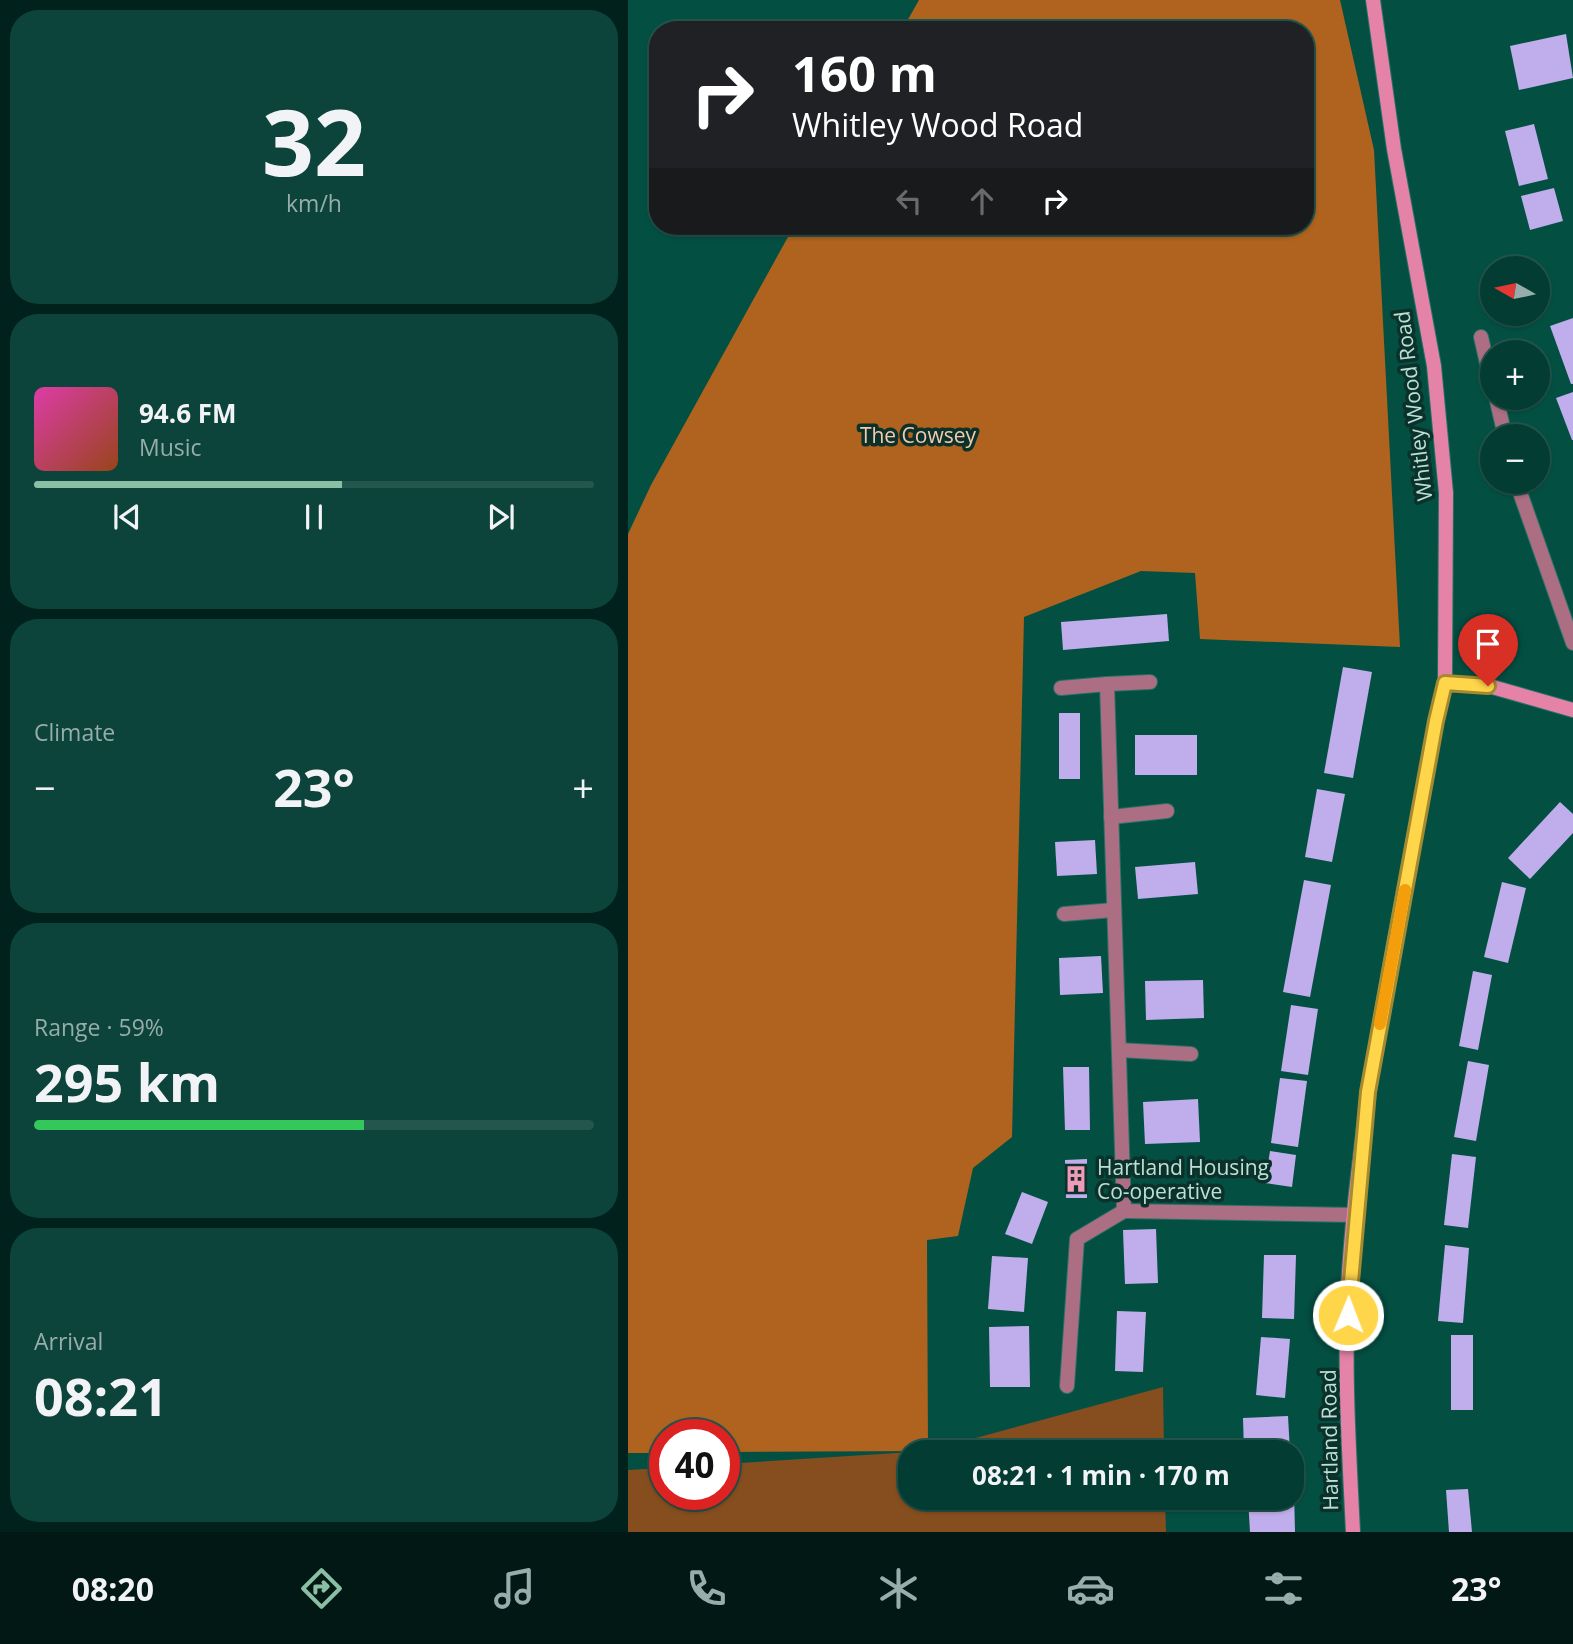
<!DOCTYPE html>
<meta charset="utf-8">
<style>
body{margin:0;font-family:"Open Sans",sans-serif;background:#0c433a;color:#f1f3f6;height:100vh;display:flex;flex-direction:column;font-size:26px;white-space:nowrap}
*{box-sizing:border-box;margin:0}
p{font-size:23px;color:#96adac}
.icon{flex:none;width:38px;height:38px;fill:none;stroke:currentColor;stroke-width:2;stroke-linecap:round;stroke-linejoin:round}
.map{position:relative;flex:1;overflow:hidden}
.details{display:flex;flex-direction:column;gap:10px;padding:10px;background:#01211c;width:628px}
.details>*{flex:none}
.top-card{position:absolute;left:21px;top:21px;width:665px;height:214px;border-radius:28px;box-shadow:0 2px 5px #0004,0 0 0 2px #23564d;background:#202124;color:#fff;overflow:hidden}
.needle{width:46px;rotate:279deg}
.tools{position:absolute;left:852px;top:256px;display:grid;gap:14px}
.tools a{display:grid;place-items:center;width:70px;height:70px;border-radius:50%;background:#023c32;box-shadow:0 2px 5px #0004,0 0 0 2px #23564d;font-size:35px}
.speed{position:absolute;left:21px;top:1419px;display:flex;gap:14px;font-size:35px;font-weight:700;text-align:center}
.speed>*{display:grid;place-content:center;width:91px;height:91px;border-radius:50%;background:#023c32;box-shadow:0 2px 5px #0004,0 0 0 2px #23564d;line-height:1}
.speed .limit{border:10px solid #d22;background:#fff;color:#111}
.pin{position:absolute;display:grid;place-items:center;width:60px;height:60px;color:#fff;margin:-72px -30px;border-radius:50% 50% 50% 0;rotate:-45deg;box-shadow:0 0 7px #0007}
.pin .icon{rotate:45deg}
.me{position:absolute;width:77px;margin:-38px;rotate:1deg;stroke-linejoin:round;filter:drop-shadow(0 0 5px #0008)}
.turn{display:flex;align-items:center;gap:24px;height:147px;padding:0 28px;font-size:32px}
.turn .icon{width:91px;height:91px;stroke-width:2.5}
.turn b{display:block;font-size:49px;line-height:60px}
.lanes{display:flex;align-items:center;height:66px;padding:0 28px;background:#0003;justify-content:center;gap:35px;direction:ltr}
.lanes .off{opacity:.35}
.big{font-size:52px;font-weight:700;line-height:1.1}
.details .widget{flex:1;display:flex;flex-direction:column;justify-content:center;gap:10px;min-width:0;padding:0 24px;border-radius:28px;background:#0c433a}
.details .dial{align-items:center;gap:0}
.dial b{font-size:91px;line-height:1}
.song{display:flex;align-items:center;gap:21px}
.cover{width:84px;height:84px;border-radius:10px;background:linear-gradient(135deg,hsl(320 70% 55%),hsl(20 70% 35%))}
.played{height:7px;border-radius:4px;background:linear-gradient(90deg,#8abfa5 55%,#23564d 55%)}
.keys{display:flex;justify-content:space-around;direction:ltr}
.heat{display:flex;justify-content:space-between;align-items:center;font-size:38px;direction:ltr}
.charge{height:10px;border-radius:5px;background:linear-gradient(90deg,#34c759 59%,#23564d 0)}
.trip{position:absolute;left:270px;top:1440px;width:406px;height:70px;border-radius:28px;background:#023c32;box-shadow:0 2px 5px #0004,0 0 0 2px #23564d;font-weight:700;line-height:70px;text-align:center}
.tabs{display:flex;height:112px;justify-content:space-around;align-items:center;background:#011814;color:#96adac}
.tabs .icon{width:49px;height:49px}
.tabs .current{color:#8abfa5}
.tabs b{font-size:32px;color:#f1f3f6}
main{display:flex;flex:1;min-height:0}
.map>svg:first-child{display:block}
</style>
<main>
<section class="details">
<div class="widget dial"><b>32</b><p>km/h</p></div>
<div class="widget">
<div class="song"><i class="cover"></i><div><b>94.6 FM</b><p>Music</p></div></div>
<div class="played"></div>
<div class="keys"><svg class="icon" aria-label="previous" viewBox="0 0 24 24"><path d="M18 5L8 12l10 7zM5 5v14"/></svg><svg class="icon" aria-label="pause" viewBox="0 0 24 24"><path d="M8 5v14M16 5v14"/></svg><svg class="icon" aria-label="next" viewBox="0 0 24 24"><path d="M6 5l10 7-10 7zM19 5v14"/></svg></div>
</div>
<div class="widget"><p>Climate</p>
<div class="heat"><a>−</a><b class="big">23°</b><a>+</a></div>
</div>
<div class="widget"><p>Range · 59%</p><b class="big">295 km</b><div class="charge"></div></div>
<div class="widget"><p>Arrival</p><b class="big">08:21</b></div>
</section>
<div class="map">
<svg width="945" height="1532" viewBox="0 0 945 1532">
<rect width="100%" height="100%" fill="#035043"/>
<!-- green -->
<path fill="#864e1e" d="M 535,1387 L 536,1452 L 282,1452 L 282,1498 L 537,1498 L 538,1532 L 0,1532 L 0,1470 L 37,1468 L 37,1494 L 96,1494 L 96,1464 L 300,1451 Z"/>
<!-- forest -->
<path fill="#af631e" d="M 291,0 L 712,0 L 746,150 L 772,647 L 572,639 L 567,573 L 513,571 L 396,617 L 384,1137 L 345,1168 L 330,1236 L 299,1240 L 300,1451 L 96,1452 L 96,1435 L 37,1435 L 37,1453 L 0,1453 L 0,534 L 23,485 L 166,226 L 677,226 L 677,30 L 274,30 Z"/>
<!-- building -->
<g fill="#bfaeeb">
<path d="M 938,34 L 945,78 L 891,90 L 882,46 Z"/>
<path d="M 906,124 L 920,179 L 891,186 L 877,131 Z"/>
<path d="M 926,188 L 935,221 L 902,230 L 893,196 Z"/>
<path d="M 945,318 L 945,384 L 943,384 L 922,326 Z"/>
<path d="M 945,392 L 945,440 L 944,440 L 928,398 Z"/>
<path d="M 539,614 L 541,641 L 435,650 L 433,622 Z"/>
<path d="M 715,667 L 744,672 L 725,778 L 696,773 Z"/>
<rect x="431" y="713" width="21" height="66"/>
<rect x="507" y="735" width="62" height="40"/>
<path d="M 689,789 L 717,794 L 704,862 L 677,857 Z"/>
<path d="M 932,802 L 945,814 L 945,833 L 902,879 L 880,858 Z"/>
<path d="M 467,840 L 469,874 L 429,876 L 427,842 Z"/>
<path d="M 567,862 L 570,894 L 510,899 L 507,867 Z"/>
<path d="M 676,880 L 703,885 L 682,997 L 655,992 Z"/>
<path d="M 874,882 L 898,888 L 880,963 L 856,957 Z"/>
<path d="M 473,956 L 475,993 L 432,995 L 431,958 Z"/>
<path d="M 845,971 L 864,975 L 850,1050 L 831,1046 Z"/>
<path d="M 575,980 L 576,1018 L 518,1020 L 517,981 Z"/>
<path d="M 663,1005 L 690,1009 L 680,1075 L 653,1071 Z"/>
<path d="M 840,1061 L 861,1065 L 848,1141 L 826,1137 Z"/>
<path d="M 435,1067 L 461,1067 L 462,1130 L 437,1130 Z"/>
<path d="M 652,1078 L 679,1081 L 670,1147 L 643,1143 Z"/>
<path d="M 570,1099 L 572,1142 L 517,1144 L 515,1102 Z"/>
<path d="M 642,1151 L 668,1155 L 664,1187 L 637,1183 Z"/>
<path d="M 824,1154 L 848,1157 L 840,1228 L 816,1225 Z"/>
<path d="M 459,1159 L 459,1198 L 438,1198 L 437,1160 Z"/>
<path d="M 394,1192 L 420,1202 L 404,1244 L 377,1234 Z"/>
<path d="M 528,1229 L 530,1283 L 497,1284 L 495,1230 Z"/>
<path d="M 817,1245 L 841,1248 L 835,1323 L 810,1321 Z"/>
<path d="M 636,1255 L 668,1255 L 666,1319 L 634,1318 Z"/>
<path d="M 364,1256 L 400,1258 L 396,1312 L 360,1309 Z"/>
<path d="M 489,1311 L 518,1312 L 515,1372 L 487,1371 Z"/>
<path d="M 401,1326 L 402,1387 L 362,1387 L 361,1327 Z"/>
<rect x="823" y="1335" width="22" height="75"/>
<path d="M 633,1337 L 662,1339 L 657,1398 L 628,1395 Z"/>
<path d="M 660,1416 L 662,1452 L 616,1452 L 615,1418 Z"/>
<path d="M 840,1489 L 844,1532 L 821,1532 L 818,1490 Z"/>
<path d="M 663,1490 L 666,1490 L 667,1532 L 622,1532 L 620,1498 L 663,1498 Z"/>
</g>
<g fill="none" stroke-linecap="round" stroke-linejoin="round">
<defs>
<g id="street">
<path d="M 853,337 L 864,385"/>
<path d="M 868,397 L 877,436"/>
<path d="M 888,481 L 945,643"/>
<path d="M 433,688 L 479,684"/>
<path d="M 483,817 L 539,811"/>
<path d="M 436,914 L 486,910"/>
<path d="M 491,1050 L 563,1054"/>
<path d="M 496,1211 L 727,1215"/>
<path d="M 439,1386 L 449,1239 L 496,1211 L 479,684 L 522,682"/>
</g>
<g id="secondary">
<path d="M 817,683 L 861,686 L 945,710"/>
<path d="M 725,1532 C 721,1451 716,1369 720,1288 C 731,1097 774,908 808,721 L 817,683 L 818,493 L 806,366 L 766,149 L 745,0"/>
</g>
</defs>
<!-- street casing -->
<use href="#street" stroke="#2b7064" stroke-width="16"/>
<!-- secondary casing -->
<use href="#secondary" stroke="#2b7064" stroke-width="16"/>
<!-- street -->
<use href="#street" stroke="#ac6e83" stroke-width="14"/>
<!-- secondary -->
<use href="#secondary" stroke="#e483a7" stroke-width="14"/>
</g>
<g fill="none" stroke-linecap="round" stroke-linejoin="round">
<defs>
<path id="route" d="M 720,1315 L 740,1092 L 808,721 L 817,683 L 860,686"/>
</defs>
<!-- route casing -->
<use href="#route" stroke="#a68a30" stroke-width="18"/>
<!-- route -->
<use href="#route" stroke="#ffd54a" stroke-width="12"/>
<!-- slow -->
<path stroke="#f59e0b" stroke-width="12" d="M 752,1024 L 777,890"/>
</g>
<!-- icons -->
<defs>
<symbol id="building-bare" viewBox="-9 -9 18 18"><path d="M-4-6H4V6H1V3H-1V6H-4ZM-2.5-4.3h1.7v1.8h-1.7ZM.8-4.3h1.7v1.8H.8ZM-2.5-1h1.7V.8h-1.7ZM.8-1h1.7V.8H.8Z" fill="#ef9ab8" stroke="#0c312a" stroke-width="2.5" paint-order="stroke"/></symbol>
</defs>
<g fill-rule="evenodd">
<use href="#building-bare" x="429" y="1160" width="38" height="38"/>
</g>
<g text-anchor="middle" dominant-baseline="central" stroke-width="7" stroke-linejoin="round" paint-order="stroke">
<!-- street labels -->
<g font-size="21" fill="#bae1d7" stroke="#0c312a">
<text transform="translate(785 406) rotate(-97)">Whitley Wood Road</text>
<text transform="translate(701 1440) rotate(-91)">Hartland Road</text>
</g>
<!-- park labels -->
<g font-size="21" fill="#f4caac" stroke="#0c312a">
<text x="290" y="435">The Cowsey</text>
</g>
<!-- poi labels -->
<g font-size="21" fill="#bae1d7" stroke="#0c312a" text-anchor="start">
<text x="469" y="1167">Hartland Housing<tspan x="469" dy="24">Co-operative</tspan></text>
</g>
</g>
</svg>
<div class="tools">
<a><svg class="needle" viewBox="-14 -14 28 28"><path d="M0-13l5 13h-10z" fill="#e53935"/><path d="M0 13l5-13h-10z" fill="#96adac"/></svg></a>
<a>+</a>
<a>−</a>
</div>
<div class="speed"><div class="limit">40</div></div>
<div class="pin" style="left:860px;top:686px;background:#d93025"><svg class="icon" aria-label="arrive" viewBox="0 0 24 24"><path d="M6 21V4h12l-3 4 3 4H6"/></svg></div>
<svg class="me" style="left:720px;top:1315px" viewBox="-20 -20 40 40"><circle r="17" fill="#ffd54a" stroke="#fff" stroke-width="3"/><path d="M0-11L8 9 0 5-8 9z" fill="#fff"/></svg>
<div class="trip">08:21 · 1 min · 170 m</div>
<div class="top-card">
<div class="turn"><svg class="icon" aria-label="right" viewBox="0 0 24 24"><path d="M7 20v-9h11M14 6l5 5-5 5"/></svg><div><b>160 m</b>Whitley Wood Road</div></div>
<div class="lanes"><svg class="icon off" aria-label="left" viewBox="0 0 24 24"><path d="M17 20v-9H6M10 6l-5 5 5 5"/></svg><svg class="icon off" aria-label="ahead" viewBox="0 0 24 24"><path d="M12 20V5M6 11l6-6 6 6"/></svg><svg class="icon" aria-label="right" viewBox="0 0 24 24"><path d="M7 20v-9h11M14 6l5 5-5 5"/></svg></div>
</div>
</div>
</main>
<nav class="tabs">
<b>08:20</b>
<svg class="icon current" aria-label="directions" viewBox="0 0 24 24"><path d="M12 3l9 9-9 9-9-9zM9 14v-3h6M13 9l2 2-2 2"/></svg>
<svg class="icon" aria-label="music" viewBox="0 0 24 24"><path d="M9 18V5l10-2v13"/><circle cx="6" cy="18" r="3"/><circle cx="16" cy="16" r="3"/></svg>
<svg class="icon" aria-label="phone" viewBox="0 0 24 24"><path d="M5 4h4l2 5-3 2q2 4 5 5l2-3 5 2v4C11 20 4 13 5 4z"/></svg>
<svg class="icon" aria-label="climate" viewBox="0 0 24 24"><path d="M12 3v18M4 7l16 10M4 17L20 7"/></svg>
<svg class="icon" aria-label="car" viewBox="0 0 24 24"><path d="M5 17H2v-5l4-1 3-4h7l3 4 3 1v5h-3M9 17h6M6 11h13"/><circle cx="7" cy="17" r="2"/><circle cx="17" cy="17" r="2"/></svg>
<svg class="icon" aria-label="filters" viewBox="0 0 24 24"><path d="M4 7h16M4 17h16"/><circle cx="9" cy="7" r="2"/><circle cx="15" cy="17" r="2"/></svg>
<b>23°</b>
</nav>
